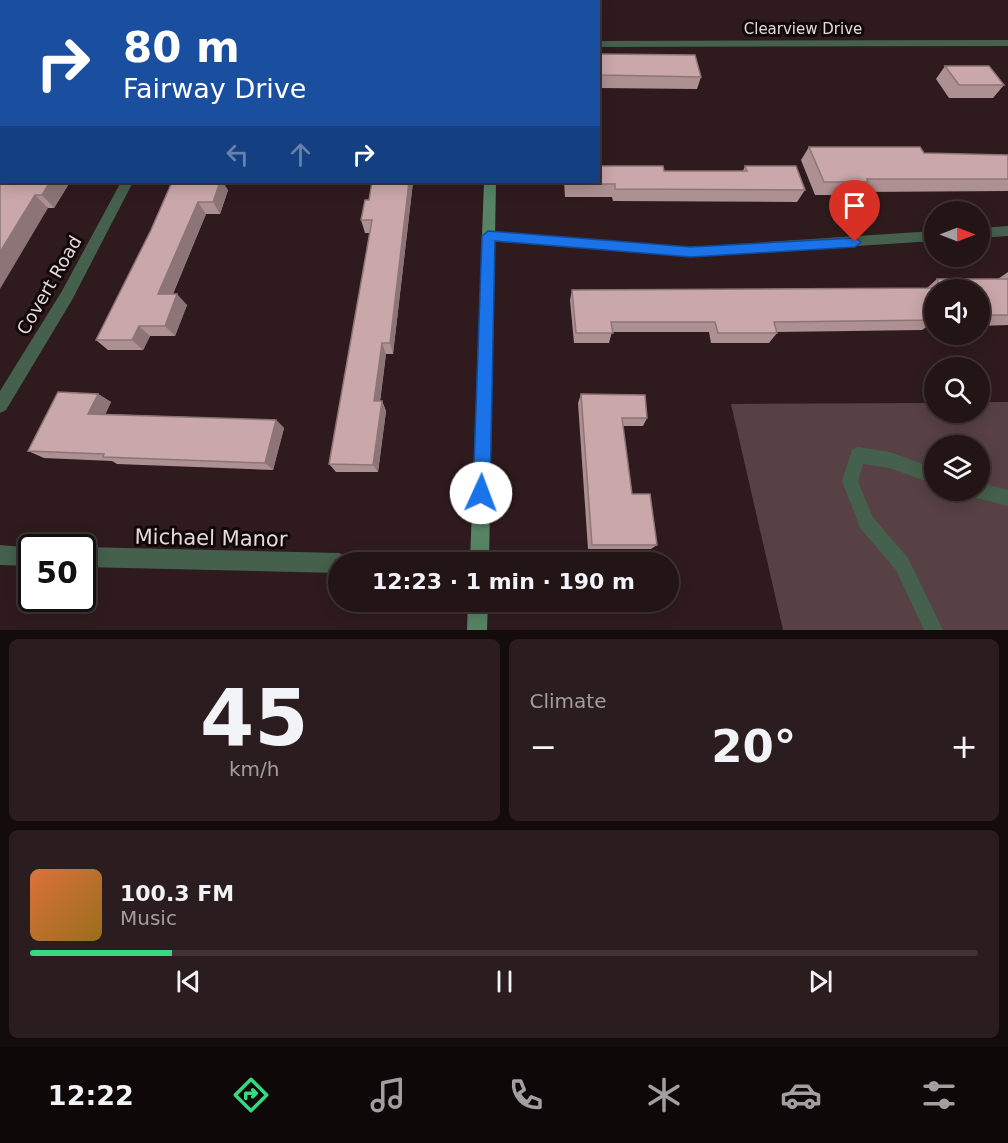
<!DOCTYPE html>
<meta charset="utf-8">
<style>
body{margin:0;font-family:"DejaVu Sans",sans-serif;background:#2b1d1f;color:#f1f3f6;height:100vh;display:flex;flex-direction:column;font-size:22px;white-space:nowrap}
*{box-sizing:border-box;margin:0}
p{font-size:20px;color:#a39ea1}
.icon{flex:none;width:33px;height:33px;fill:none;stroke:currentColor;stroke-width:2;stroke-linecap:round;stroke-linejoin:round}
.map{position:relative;height:630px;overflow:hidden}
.drawer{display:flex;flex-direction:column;gap:9px;padding:9px;background:#130b0c;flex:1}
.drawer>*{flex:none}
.guide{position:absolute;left:0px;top:0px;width:600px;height:183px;box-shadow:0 3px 15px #0003,0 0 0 2px #403335;background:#1a4fa0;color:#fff;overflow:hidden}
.needle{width:39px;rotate:90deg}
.tools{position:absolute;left:924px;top:201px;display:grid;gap:12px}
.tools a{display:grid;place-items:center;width:66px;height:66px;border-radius:50%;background:#231416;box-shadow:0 3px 15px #0003,0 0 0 2px #403335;font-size:30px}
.speed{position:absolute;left:18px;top:534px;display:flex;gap:12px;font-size:30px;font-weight:700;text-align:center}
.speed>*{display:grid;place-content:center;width:78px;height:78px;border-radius:50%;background:#231416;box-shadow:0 3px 15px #0003,0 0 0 2px #403335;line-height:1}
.speed .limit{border:3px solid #111;border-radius:9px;background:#fff;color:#111}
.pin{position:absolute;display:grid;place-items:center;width:51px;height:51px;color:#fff;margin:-62px -26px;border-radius:50% 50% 50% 0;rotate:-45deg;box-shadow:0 0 6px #0007}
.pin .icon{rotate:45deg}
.me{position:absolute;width:66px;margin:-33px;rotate:2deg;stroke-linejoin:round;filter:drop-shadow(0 0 4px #0008)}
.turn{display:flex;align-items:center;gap:21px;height:126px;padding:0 24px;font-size:27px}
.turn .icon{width:78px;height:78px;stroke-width:2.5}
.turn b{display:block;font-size:42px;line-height:51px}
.lanes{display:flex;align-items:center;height:57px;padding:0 24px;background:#0003;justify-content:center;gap:30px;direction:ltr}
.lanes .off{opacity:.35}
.big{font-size:45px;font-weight:600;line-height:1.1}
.drawer .widget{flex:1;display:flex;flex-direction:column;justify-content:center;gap:9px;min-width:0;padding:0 21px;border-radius:9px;background:#2b1d1f}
.drawer .dial{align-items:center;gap:0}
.dial b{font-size:78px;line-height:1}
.song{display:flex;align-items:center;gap:18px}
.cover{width:72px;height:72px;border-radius:9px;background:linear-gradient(135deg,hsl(20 70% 55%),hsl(40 70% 35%))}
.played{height:6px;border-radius:3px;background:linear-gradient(90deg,#36d880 15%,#403335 15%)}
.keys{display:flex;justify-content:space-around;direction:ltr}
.heat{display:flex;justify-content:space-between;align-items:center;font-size:33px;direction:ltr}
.drawer .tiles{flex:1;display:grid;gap:9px;grid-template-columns:1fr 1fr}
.widget:last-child{grid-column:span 2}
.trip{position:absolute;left:328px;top:552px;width:351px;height:60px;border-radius:30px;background:#231416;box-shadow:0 3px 15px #0003,0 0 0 2px #403335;font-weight:600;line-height:60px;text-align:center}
.tabs{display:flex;height:96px;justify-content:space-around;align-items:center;background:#0e0809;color:#a39ea1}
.tabs .icon{width:42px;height:42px}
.tabs .active{color:#36d880}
.tabs b{font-size:27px;color:#f1f3f6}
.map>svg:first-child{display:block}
</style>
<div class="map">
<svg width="1008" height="630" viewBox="0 0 1008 630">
<rect width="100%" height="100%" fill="#2f1b1e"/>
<!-- green -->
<path fill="#574144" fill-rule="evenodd" d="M 980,402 L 1008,402 L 1008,630 L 783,630 L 731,404 L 934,403 L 934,412 L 980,412 ZM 934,446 L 980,446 L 980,490 L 934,490 Z"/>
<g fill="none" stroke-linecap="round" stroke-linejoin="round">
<!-- service -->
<g fill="#45604d" fill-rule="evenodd">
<path d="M 858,447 L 890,452 L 934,468 L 934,484 L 890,468 L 863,464 L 858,481 L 872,516 L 908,558 L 943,630 L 924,630 L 896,570 L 860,528 L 858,522 L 842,481 L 852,450 Z"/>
<path d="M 980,483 L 1008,490 L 1008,506 L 968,496 L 966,490 L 980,490 Z"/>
</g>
<!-- minor -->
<g fill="#45604d" fill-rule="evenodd">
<path d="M 192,0 L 202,0 L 191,2 Z"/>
<path d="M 1008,40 L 1008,46 L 598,47 L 598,41 Z"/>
<path d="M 121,182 L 133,182 L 72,300 L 6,410 L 0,413 L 0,391 L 62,291 Z"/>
<path d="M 1008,226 L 1008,236 L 980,238 L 980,228 Z"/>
<path d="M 488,231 L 691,247 L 934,231 L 934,241 L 691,257 L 488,241 L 481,236 Z"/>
<path d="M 0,545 L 34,548 L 32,548 L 32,566 L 0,565 Z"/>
<path d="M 82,547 L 339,553 L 346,556 L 348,562 L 339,562 L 339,573 L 82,567 Z"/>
</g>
<!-- secondary -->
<g fill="#578465" fill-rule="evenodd">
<rect x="490" y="0" width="10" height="2"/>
<path d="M 484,182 L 496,182 L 489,562 L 470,562 Z"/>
<path d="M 468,602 L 488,602 L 487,630 L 467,630 Z"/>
</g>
</g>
<!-- wall -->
<g fill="#ad9092">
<path d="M 598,54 L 701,77 L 697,89 L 598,88 Z"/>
<path d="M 945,66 L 1004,85 L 993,98 L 949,98 L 936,79 Z"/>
<path d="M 809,147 L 924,153 L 1008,155 L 1008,191 L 861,192 L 859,195 L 815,195 L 801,160 Z"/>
<path d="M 745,166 L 805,190 L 797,202 L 613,201 L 612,197 L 565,197 L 564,182 L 598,182 L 664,171 L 743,171 Z"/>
<path d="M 2,182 L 70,182 L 54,208 L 48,208 Z"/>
<path d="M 172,182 L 228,190 L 220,214 L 206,214 L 173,294 L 187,305 L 175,336 L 150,336 L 143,350 L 108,350 L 96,340 L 151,230 Z"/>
<path d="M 372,182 L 413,182 L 393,354 L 386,354 L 380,401 L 382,401 L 386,411 L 378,472 L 336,472 L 329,464 L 370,233 L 365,233 L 361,220 L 369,200 Z"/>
<path d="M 1008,272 L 1008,325 L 980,326 L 980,290 L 934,290 L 934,326 L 928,326 L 922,330 L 777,332 L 777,333 L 769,343 L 711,343 L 709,332 L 612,332 L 609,343 L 574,343 L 570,300 L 572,290 L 927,288 L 937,279 L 998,279 Z"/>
<path d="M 98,394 L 111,402 L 105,414 L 276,420 L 284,428 L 273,470 L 117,464 L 112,461 L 44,458 L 28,451 Z"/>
<path d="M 581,394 L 647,418 L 643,426 L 623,426 L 632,494 L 657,545 L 651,549 L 588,549 L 578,403 Z"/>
</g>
<!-- shaded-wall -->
<g fill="#8d7577">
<path d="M 25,0 L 44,0 L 43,2 L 24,2 Z"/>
<path d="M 145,0 L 159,0 L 158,2 L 144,2 Z"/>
<path d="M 273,0 L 283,0 L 282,2 L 272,2 Z"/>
<path d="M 0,27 L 2,28 L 2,43 L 0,45 Z"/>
<path d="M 50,182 L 70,182 L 54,208 L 42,195 Z"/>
<path d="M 220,182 L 223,182 L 228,190 L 220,214 L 213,202 Z"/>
<path d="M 409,182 L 413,182 L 393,354 L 390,343 Z"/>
<path d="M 35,195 L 48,208 L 0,289 L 0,252 Z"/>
<path d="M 198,202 L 206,214 L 168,305 L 158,294 Z"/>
<path d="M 177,294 L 187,305 L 175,336 L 165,326 Z"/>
<path d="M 139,326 L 150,336 L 143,350 L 132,340 Z"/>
<path d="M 382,343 L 386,354 L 379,410 L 374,401 Z"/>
<path d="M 98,394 L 111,402 L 102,422 L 88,414 Z"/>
<path d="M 382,401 L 386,411 L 378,472 L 373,465 Z"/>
<path d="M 276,420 L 284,428 L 273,470 L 265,463 Z"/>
</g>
<!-- building -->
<g fill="#c9a7aa" stroke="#8d7577" stroke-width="1.5">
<path d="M 0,0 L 25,0 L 24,2 L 2,2 L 2,23 L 0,23 Z"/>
<path d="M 121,0 L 145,0 L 144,2 L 120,2 Z"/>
<path d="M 243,0 L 273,0 L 272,2 L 243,2 Z"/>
<rect x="388" y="0" width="47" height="2"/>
<path d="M 551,0 L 575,0 L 576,2 L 551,2 Z"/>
<path d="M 598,54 L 695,55 L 701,77 L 601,75 Z"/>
<path d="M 945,66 L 989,66 L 1004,85 L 959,85 Z"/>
<path d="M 809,147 L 920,147 L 924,153 L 1008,155 L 1008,179 L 867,179 L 868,182 L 824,182 Z"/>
<path d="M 598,166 L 663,166 L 664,171 L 747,171 L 745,166 L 796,166 L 805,190 L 615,189 L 615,184 L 567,184 L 567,182 L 598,182 Z"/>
<path d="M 0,177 L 2,177 L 2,182 L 50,182 L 42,195 L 35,195 L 0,252 Z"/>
<path d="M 172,182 L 220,182 L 213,202 L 198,202 L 158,294 L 177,294 L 165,326 L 139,326 L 132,340 L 96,340 L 151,230 Z"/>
<path d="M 372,182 L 409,182 L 390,343 L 382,343 L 374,401 L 382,401 L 373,465 L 329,464 L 372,220 L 361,220 L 365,200 L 369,200 Z"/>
<path d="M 937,279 L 1008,279 L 1008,315 L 980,315 L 980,290 L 934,290 L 934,316 L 933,316 L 934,320 L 774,322 L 777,333 L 718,333 L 715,322 L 611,322 L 613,333 L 576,333 L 572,290 L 941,288 Z"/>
<path d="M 58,392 L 98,394 L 88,414 L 276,420 L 265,463 L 103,457 L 104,454 L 28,451 Z"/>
<path d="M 581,394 L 645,395 L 647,418 L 622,418 L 632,494 L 650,494 L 657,545 L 592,545 Z"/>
</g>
<!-- route -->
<path fill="#1a73e8" stroke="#114b97" stroke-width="1.5" d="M 488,231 L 691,247 L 855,238 L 861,242 L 855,247 L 691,257 L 495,241 L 490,493 L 487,498 L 481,501 L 476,498 L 473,493 L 482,236 Z"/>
<g text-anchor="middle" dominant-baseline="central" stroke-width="6" stroke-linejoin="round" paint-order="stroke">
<!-- far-street labels -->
<g font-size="15" fill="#e6d9da" stroke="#110909">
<text x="803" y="29">Clearview Drive</text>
</g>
<!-- street labels -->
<g font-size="18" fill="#e6d9da" stroke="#110909">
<text transform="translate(49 285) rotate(-60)">Covert Road</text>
</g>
<!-- near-street labels -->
<g font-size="21" fill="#e6d9da" stroke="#110909">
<text transform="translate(211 538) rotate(1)">Michael Manor</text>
</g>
</g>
</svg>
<div class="tools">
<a><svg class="needle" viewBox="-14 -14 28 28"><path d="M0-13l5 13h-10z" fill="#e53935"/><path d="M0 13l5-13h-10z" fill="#a39ea1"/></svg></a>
<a><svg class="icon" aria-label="sound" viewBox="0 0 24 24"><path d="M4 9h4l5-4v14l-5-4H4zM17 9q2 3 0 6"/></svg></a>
<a><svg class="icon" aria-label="search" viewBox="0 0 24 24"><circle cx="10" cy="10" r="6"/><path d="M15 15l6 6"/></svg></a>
<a><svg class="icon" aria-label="layers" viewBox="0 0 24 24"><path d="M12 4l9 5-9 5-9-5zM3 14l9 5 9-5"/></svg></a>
</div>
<div class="speed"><div class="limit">50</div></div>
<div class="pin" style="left:855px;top:242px;background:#d93025"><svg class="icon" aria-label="arrive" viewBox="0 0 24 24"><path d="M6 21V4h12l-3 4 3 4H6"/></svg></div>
<svg class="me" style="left:481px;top:493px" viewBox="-20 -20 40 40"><circle r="19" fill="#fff"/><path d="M0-13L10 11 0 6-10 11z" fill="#1a73e8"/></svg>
<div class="trip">12:23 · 1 min · 190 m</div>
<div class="guide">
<div class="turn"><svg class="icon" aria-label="right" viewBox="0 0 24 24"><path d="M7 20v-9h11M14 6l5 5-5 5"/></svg><div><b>80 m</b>Fairway Drive</div></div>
<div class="lanes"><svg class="icon off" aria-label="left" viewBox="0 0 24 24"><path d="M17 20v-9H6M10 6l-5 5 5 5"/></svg><svg class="icon off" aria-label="ahead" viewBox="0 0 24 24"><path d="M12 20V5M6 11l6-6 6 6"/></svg><svg class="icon" aria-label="right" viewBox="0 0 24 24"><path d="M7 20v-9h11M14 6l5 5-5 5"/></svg></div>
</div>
</div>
<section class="drawer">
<div class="tiles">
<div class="widget dial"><b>45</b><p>km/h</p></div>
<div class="widget"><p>Climate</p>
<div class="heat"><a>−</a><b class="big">20°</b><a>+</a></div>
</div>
<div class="widget">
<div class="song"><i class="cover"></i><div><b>100.3 FM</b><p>Music</p></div></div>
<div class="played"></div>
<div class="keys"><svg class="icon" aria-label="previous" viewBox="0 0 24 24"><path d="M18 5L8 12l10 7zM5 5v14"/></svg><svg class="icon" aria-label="pause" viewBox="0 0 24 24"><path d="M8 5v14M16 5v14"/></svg><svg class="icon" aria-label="next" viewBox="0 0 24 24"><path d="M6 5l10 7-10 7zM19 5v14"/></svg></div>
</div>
</div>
</section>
<nav class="tabs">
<b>12:22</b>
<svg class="icon active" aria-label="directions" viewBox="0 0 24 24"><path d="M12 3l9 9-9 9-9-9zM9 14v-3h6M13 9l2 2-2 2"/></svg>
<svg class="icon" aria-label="music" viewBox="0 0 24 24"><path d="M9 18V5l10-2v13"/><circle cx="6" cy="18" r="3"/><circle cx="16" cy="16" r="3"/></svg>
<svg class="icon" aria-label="phone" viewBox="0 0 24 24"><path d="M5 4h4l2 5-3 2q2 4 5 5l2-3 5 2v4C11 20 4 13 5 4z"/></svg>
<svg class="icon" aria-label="climate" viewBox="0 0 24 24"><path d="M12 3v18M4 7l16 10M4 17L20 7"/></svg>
<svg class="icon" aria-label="car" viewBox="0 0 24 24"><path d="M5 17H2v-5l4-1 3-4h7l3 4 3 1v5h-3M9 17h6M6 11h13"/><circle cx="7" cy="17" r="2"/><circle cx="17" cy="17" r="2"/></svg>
<svg class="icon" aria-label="filters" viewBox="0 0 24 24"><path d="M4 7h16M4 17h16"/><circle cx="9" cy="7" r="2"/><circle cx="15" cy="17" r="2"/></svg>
</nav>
